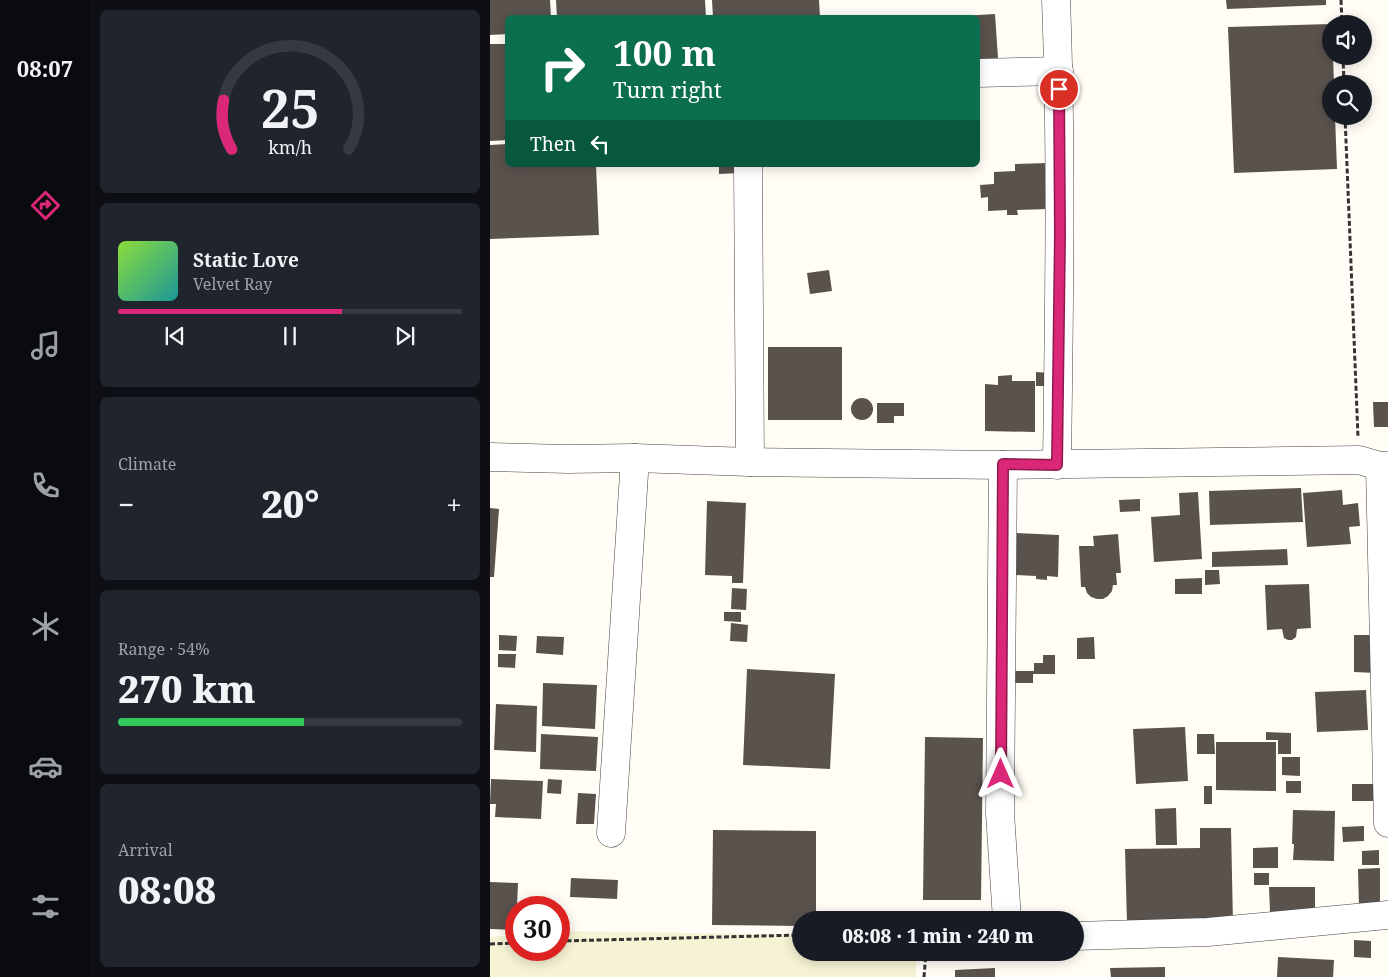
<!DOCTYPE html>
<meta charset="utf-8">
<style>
body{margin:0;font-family:"Noto Serif",serif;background:#20242c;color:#f1f3f6;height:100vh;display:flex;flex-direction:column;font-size:19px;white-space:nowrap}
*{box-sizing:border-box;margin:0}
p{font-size:16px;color:#9ea1a6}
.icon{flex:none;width:28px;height:28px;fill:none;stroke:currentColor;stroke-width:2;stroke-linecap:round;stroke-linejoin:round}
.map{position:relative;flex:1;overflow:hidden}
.details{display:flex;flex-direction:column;gap:10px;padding:10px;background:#0d0f14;width:400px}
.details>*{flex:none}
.guide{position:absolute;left:15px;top:15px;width:475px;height:152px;border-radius:8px;box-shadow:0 2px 12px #0003;background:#0b6e4f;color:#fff;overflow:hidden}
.fabs{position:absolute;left:832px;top:15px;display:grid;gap:10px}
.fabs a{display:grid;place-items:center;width:50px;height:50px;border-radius:50%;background:#171b24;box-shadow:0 2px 12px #0003;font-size:25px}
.speed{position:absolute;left:15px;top:896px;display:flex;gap:10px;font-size:25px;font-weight:700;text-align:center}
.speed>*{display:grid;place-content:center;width:65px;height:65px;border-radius:50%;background:#171b24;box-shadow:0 2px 12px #0003;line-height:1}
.speed .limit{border:8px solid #d22;background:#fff;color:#111}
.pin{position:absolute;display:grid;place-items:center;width:42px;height:42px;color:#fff;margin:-21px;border:2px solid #fff;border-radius:50%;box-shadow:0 1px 5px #0007}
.me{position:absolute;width:55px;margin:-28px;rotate:0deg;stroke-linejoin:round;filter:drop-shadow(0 0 4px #0008)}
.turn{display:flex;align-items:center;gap:18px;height:105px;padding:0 25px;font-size:22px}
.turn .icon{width:65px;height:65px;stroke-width:2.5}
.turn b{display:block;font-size:35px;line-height:42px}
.then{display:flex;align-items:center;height:48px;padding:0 25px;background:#0003;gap:10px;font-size:19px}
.big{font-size:38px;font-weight:800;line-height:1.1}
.details .widget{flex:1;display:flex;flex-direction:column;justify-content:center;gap:8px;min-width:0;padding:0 18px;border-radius:8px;background:#20242c}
.details .dial{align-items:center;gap:0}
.dial svg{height:130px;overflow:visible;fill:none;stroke:#363941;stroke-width:7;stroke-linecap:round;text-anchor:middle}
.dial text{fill:#f1f3f6;stroke:none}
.song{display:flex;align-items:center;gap:15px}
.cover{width:60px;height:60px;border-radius:8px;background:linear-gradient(135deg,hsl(90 70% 55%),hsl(180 70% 35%))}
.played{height:5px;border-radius:2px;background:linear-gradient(90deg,#db2777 65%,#363941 65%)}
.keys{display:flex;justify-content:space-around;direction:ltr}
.heat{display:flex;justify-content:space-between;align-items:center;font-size:28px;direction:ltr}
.charge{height:8px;border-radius:4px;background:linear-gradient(90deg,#34c759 54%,#363941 0)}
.trip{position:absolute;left:302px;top:911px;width:292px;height:50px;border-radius:25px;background:#171b24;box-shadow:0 2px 12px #0003;font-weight:800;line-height:50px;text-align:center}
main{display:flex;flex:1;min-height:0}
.tab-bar{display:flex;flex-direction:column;width:90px;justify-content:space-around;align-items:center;background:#090b0e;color:#9ea1a6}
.tab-bar .icon{width:35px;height:35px}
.tab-bar .current{color:#db2777}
.tab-bar b{font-size:22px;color:#f1f3f6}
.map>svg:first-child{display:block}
</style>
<main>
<nav class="tab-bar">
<b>08:07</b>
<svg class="icon current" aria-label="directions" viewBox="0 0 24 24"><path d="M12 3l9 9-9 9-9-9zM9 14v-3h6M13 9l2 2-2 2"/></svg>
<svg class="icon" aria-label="music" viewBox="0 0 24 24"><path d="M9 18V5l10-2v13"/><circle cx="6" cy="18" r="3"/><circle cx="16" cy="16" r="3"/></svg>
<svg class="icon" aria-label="phone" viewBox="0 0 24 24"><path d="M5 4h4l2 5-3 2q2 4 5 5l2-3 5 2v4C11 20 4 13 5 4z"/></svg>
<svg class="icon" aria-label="climate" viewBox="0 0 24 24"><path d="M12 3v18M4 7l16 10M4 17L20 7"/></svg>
<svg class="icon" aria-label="car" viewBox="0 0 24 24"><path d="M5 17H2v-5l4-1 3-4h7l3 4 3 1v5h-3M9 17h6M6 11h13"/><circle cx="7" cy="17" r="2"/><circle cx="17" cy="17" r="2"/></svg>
<svg class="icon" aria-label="filters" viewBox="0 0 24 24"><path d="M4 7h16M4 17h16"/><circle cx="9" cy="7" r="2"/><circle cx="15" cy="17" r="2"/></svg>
</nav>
<section class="details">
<div class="widget dial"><svg viewBox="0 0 100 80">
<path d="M14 69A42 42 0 1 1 86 69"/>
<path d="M14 69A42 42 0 0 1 9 39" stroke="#db2777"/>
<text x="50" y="56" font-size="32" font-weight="700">25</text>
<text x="50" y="72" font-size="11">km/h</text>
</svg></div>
<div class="widget">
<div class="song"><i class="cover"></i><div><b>Static Love</b><p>Velvet Ray</p></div></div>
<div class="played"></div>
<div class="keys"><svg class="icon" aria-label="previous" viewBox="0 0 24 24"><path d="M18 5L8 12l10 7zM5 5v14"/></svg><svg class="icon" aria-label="pause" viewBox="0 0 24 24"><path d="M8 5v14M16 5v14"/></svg><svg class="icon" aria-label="next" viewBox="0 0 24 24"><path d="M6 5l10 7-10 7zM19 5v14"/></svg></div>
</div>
<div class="widget"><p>Climate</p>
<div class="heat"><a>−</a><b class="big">20°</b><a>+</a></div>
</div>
<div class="widget"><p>Range · 54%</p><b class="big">270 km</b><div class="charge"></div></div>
<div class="widget"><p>Arrival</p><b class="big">08:08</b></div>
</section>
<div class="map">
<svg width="898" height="977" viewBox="0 0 898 977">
<rect width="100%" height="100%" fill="#fffdf5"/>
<!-- farmland -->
<path fill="#f6f3d4" d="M 83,931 L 311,935 L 311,952 L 426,953 L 426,977 L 0,977 L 0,937 L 26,935 L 26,950 L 69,950 L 69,932 Z"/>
<!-- building -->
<g fill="#5a524d">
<path d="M 0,0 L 60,0 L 61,18 L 18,18 L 18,34 L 0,35 Z"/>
<path d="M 66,0 L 215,0 L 216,18 L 67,18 Z"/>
<path d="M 222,0 L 329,0 L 330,18 L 223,18 Z"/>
<path d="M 736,0 L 836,0 L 836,5 L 737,9 Z"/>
<path d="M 505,14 L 508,58 L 493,59 L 491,64 L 488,68 L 488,18 L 471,18 L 471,16 Z"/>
<path d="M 841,24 L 841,56 L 843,56 L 844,84 L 841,84 L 841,116 L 845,116 L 847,169 L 744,173 L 738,27 Z"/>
<path d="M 0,44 L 18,44 L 18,140 L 0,141 Z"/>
<path d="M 18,144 L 18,165 L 106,165 L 109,235 L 0,239 L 0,145 Z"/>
<path d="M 557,163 L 559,209 L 527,210 L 528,215 L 517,215 L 517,210 L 498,211 L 498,197 L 491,198 L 490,185 L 504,184 L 504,172 L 525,171 L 525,164 Z"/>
<path d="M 229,165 L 247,165 L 248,173 L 229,174 Z"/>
<path d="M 339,270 L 342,291 L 320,294 L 317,273 Z"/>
<rect x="278" y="347" width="74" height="73"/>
<path d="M 546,372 L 560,373 L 560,386 L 546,386 Z"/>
<path d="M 522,375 L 522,381 L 545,381 L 545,432 L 495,431 L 495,384 L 508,385 L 508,376 Z"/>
<circle cx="372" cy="409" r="11"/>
<path d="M 883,402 L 898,402 L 898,427 L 884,427 Z"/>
<path d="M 387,403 L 414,403 L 414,416 L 404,416 L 404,423 L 387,423 Z"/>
<path d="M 811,488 L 813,522 L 720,525 L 719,491 Z"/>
<path d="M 852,490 L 853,505 L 868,503 L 870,526 L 859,527 L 861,544 L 817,547 L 813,493 Z"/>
<path d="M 708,492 L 712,559 L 664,562 L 661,517 L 690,515 L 689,493 Z"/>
<path d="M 650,499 L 650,511 L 630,512 L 629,500 Z"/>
<path d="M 217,501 L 256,503 L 253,583 L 242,583 L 242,576 L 215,575 Z"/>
<path d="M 0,508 L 9,509 L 4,577 L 0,577 Z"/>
<path d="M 526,533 L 569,535 L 568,577 L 557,576 L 557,580 L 546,579 L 546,576 L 525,575 Z"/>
<path d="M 628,534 L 631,573 L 626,573 L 627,585 L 623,585 L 622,591 L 618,596 L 613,599 L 607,599 L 601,597 L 597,593 L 595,587 L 591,587 L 589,546 L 604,546 L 603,536 Z"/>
<path d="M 797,549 L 798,565 L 722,567 L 722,552 Z"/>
<path d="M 715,570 L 729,570 L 730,584 L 715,585 Z"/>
<path d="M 712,578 L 712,594 L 685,594 L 685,579 Z"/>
<path d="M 819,584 L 821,628 L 807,629 L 806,637 L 802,640 L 798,640 L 794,638 L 792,629 L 777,630 L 775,585 Z"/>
<path d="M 242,588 L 257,589 L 256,610 L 241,609 Z"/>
<path d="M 234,612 L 251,612 L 251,622 L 234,621 Z"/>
<path d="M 241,623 L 258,625 L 257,642 L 240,641 Z"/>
<path d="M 9,635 L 27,636 L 26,651 L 9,650 Z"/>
<path d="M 864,635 L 886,635 L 886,673 L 864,672 Z"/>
<path d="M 47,636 L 74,637 L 73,655 L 46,653 Z"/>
<path d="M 604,637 L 605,659 L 587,659 L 587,638 Z"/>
<path d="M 8,654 L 26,654 L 25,668 L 8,667 Z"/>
<path d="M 553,655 L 565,655 L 565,674 L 543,674 L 543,683 L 523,683 L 523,671 L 544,671 L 544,663 L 553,663 Z"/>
<path d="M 257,669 L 345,674 L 340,769 L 253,765 Z"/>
<path d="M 53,683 L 107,685 L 105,729 L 52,726 Z"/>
<path d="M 876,690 L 878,730 L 827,732 L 825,692 Z"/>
<path d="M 6,704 L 47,706 L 46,752 L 4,750 Z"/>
<path d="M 695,727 L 698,781 L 646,784 L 643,729 Z"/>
<path d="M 776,732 L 801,733 L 801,754 L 788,754 L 788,740 L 776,740 Z"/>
<path d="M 51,734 L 108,737 L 106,771 L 50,769 Z"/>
<path d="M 707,734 L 724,734 L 725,754 L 707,754 Z"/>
<path d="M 435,737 L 493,738 L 491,900 L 433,900 Z"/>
<path d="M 726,742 L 786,742 L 786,791 L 726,790 Z"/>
<path d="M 792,757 L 810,757 L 810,776 L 792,775 Z"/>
<path d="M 1,779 L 53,781 L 51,819 L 5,817 L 6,804 L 0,804 Z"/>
<path d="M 58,779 L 72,780 L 71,794 L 57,793 Z"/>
<rect x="796" y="781" width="15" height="12"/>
<rect x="862" y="784" width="23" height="17"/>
<rect x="714" y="786" width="8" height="18"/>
<path d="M 88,793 L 106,794 L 104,824 L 86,824 Z"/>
<path d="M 686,808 L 687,845 L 666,845 L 665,809 Z"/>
<path d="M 803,810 L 845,811 L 844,861 L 803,860 L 804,844 L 802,844 Z"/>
<path d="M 874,826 L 874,841 L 853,842 L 852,827 Z"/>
<path d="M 710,828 L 741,828 L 743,923 L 637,924 L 635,849 L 710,848 Z"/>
<path d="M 223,830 L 326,831 L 326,920 L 311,920 L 311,926 L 222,925 Z"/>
<path d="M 788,847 L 788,868 L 763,868 L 763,848 Z"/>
<path d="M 889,850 L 889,865 L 872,865 L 872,851 Z"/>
<path d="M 890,868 L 890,907 L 869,908 L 868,869 Z"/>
<rect x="764" y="873" width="15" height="12"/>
<path d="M 81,878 L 128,880 L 127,899 L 80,897 Z"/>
<path d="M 0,882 L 28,883 L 26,930 L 0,929 Z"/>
<path d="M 779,887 L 825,887 L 825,911 L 780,912 Z"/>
<path d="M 864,940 L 881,941 L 881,958 L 864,957 Z"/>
<path d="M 788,957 L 844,960 L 843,977 L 787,977 Z"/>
<path d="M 675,967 L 675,977 L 621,977 L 620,968 Z"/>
<path d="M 505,968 L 505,977 L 465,977 L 465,970 Z"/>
</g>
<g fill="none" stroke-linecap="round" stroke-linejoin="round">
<defs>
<g id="minor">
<path d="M 566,0 C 572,155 569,310 567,465"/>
<path d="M 488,73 L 569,71"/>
<path d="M 258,165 L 260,462"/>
<path d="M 0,457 L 78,459 L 145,458 L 260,462 L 513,465 L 869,460 L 890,466 L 898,466"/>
<path d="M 513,465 L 510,813 L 517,920"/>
<path d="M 890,466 L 898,823"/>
<path d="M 121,833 L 145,458"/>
<path d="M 586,936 L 718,932 L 898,915"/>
</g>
</defs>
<!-- minor casing -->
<use href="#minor" stroke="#444" stroke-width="29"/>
<!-- path -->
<g stroke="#333" stroke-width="3" stroke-dasharray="5 2.5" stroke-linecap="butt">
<path d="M 851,0 L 852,24"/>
<path d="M 853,56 L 854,84"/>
<path d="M 855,116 L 868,437"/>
<path d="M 69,941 L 311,935"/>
<path d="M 0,944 L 26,943"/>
<path d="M 434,977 L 436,952"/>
</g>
<!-- minor -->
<use href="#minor" stroke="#fff" stroke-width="28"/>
</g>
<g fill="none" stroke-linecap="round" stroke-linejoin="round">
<defs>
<path id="route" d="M 511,774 L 513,464 L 567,465 L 570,234 L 569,89"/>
</defs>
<!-- route casing -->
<use href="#route" stroke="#8e194d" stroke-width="12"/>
<!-- route -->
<use href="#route" stroke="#db2777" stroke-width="9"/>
</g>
</svg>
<div class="fabs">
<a><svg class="icon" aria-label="sound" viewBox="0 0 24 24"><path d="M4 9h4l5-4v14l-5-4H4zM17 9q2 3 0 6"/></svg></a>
<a><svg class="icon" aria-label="search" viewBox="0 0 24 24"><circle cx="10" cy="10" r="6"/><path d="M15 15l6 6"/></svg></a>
</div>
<div class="speed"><div class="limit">30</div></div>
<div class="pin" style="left:569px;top:89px;background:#d93025"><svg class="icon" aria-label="arrive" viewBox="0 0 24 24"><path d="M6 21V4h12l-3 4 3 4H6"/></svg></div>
<svg class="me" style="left:511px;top:774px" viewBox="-20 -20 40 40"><path d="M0-17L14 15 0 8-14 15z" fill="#db2777" stroke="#fff" stroke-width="4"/></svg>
<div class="trip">08:08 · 1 min · 240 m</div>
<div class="guide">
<div class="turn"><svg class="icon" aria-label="right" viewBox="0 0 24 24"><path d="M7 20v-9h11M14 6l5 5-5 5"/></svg><div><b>100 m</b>Turn right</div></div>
<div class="then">Then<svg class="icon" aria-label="left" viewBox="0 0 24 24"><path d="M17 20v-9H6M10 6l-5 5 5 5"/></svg></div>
</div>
</div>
</main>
